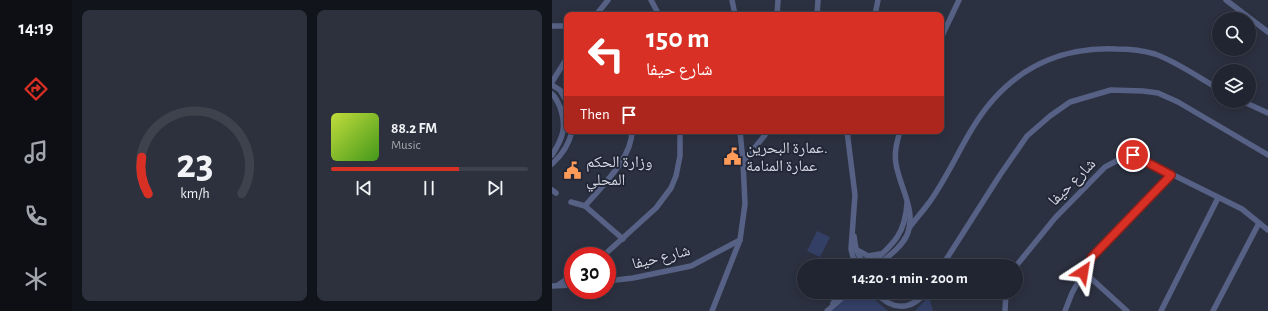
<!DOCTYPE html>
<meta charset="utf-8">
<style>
body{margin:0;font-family:"Alegreya Sans","Noto Naskh Arabic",sans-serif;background:#2d313d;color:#f1f3f6;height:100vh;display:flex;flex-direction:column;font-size:15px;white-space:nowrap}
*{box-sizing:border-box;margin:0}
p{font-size:13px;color:#a2a5ab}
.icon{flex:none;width:22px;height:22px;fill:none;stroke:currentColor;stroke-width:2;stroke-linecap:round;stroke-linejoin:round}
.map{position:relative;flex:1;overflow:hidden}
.side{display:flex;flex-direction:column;gap:10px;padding:10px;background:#12141b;width:480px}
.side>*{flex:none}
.hud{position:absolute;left:12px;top:12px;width:380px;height:122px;border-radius:8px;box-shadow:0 2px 10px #0003,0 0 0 1px #3e424d;background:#d93025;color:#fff;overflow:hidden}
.fabs{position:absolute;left:660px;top:12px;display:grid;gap:8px}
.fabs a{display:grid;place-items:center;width:44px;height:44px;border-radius:50%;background:#212531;box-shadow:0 2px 10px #0003,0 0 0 1px #3e424d;font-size:20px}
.speed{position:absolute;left:12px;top:247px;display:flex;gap:8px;font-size:20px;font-weight:700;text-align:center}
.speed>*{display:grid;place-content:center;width:52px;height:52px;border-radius:50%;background:#212531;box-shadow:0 2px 10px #0003,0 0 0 1px #3e424d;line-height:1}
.speed .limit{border:6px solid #d22;background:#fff;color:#111}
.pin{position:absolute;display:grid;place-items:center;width:34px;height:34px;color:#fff;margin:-17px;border:2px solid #fff;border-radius:50%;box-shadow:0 1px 4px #0007}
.me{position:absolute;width:44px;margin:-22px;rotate:33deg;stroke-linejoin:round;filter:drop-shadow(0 0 3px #0008)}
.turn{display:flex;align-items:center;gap:14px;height:84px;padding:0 16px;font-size:18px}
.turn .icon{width:52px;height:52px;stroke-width:2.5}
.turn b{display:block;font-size:28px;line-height:34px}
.then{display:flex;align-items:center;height:38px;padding:0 16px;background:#0003;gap:8px;font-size:15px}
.side .tile{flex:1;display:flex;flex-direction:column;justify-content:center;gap:6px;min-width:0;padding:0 14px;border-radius:8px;background:#2d313d}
.side .dial{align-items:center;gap:0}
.dial svg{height:104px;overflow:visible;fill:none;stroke:#3e424d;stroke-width:7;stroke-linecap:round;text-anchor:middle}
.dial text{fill:#f1f3f6;stroke:none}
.song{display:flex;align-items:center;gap:12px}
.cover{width:48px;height:48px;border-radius:6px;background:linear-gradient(135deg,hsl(70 70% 55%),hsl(100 70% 35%))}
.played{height:4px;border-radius:2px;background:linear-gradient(90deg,#d93025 65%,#3e424d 65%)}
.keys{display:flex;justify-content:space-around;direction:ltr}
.side .tiles{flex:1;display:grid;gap:10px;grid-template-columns:repeat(2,1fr)}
.trip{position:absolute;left:245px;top:259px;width:226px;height:40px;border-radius:20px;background:#212531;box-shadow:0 2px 10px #0003,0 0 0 1px #3e424d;font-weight:700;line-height:40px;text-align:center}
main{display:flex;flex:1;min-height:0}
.menu{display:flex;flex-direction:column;width:72px;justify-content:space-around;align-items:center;background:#0d0f14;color:#a2a5ab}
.menu .icon{width:28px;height:28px}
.menu .selected{color:#d93025}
.menu b{font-size:18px;color:#f1f3f6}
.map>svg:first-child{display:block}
</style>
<main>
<nav class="menu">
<b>14:19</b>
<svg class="icon selected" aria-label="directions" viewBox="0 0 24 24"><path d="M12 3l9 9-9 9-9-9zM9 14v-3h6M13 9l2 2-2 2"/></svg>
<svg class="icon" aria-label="music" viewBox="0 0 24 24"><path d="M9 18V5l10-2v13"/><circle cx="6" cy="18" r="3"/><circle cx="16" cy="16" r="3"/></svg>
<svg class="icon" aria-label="phone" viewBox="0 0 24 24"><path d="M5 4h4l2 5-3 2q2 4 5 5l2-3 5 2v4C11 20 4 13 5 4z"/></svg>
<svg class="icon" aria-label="climate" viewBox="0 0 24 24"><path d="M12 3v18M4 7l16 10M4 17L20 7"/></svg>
</nav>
<section class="side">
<div class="tiles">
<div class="tile dial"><svg viewBox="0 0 100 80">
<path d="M14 69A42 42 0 1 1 86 69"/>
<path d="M14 69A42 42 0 0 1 9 41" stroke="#d93025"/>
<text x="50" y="56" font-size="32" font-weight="700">23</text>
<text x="50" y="72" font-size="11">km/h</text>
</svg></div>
<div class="tile">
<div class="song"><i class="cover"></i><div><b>88.2 FM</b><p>Music</p></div></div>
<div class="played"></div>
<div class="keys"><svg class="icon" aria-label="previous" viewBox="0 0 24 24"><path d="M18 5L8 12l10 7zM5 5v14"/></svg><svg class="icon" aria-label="pause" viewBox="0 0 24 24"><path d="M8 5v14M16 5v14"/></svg><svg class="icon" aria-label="next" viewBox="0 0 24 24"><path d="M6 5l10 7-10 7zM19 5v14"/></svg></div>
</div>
</div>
</section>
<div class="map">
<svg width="716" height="311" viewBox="0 0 716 311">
<rect width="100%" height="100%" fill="#2c3141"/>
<!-- green -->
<g fill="#343f66">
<path d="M 265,231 L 278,237 L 268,257 L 255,251 Z"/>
<path d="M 296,292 L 322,292 L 323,300 L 336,311 L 275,311 Z"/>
<path d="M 377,296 L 381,311 L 363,311 Z"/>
</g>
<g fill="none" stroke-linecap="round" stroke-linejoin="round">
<!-- minor -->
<g stroke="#566185" stroke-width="5.5">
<path d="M 99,0 L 107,15"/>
<path d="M 180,0 L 183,15"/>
<path d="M 674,0 L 716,32"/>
<path d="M 44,15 L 56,0"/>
<path d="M 225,15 L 226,0"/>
<path d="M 265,15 L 266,0"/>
<path d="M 323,15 L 326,0"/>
<path d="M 0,26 L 15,26"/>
<path d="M 389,38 L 407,0"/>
<path d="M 0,82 L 15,58"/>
<path d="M 0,85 L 8,90 L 15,102"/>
<path d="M 0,94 C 4,97 6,103 8,107 C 15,127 11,138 0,155"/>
<path d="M 690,101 L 716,113"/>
<path d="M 295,131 L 303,195 L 299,249 L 301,257 L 306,266"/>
<path d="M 191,162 L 213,135 L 214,131"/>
<path d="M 0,164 C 10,155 17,145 20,131"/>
<path d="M 0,190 L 4,193"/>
<path d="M 19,202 L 33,206 L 71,239"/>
<path d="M 33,206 C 50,186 80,158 80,131"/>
<path d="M 357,228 C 363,220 370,212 376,204 C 400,172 413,132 440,101 C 472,64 515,47 564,49 C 577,49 590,50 603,54 C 625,62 646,77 667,89"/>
<path d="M 302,236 L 304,249 L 312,266"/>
<path d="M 305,250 L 316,256 L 328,254"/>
<path d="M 51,256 L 104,208 L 119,188 L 124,176 L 128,156 L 128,131"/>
<path d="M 317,266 C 340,245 353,236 355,203"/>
<path d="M 325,266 C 335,257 349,248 355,235 C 365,211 348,188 344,164 C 342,152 345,142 348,131"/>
<path d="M 390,266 L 448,175 L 475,136 L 498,116 L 518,102 L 559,90 L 591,91 L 606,93 L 626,102 L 716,155"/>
<path d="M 464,266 L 503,218 L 553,167 L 572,157 L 581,155 L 690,209 L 716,230"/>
<path d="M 531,272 L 542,281 L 575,311"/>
<path d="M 55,281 L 81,278 L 139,266 L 188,240"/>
<path d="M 6,285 L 21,275"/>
<path d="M 0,286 L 21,285"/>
<path d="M 323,292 C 340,311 359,311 374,292"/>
<path d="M 281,303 L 289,292"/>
<path d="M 160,311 L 188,240 L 193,204 L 191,162 L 188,131"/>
<path d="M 275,311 L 297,292"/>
<path d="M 453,311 L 454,292"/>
<path d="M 513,311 L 520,293 L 540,257 L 619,175"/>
<path d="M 609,311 L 666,198"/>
<path d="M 661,311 L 707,223"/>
</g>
</g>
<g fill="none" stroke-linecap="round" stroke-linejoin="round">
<defs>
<path id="route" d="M 531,272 L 540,257 L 619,175 L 581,155"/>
</defs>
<!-- route casing -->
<use href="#route" stroke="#8d1f18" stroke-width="10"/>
<!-- route -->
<use href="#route" stroke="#d93025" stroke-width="7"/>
</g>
<!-- icons -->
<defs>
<symbol id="civic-bare" viewBox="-9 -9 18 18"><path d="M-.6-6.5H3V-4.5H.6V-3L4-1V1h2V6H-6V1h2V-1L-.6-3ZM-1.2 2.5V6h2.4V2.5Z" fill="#fe9b59" stroke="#222737" stroke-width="2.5" paint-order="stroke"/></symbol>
</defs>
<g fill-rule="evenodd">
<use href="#civic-bare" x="168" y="144" width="25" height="25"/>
<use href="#civic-bare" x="8" y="158" width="25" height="25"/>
</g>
<g text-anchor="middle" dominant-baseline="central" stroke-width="4" stroke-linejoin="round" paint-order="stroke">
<!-- poi labels -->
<g font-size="16" fill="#d4d7e2" stroke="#222737" text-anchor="start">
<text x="194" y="148">عمارة البحرين.<tspan x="194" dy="18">عمارة المنامة</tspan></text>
<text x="34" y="162">وزارة الحكم<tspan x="34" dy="18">المحلي</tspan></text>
</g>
<!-- street labels -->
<g font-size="16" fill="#d4d7e2" stroke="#222737">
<text transform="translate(520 182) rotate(-45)">شارع حيفا</text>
<text transform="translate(109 257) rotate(-14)">شارع حيفا</text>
</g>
</g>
</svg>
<div class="fabs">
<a><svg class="icon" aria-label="search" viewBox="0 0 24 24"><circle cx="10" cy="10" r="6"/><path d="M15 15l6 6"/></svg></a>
<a><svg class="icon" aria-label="layers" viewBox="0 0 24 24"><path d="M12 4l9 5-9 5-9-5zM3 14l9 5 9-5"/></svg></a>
</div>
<div class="speed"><div class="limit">30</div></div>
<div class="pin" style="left:581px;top:155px;background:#d93025"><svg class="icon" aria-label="arrive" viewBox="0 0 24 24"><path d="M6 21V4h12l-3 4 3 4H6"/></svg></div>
<svg class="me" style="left:531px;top:272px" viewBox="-20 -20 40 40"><path d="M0-17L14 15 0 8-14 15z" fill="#d93025" stroke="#fff" stroke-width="4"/></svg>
<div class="trip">14:20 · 1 min · 200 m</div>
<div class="hud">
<div class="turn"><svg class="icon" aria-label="left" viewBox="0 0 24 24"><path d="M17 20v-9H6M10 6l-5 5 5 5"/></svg><div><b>150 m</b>شارع حيفا</div></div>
<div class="then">Then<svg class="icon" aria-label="arrive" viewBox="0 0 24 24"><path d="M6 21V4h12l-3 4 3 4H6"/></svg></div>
</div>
</div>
</main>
